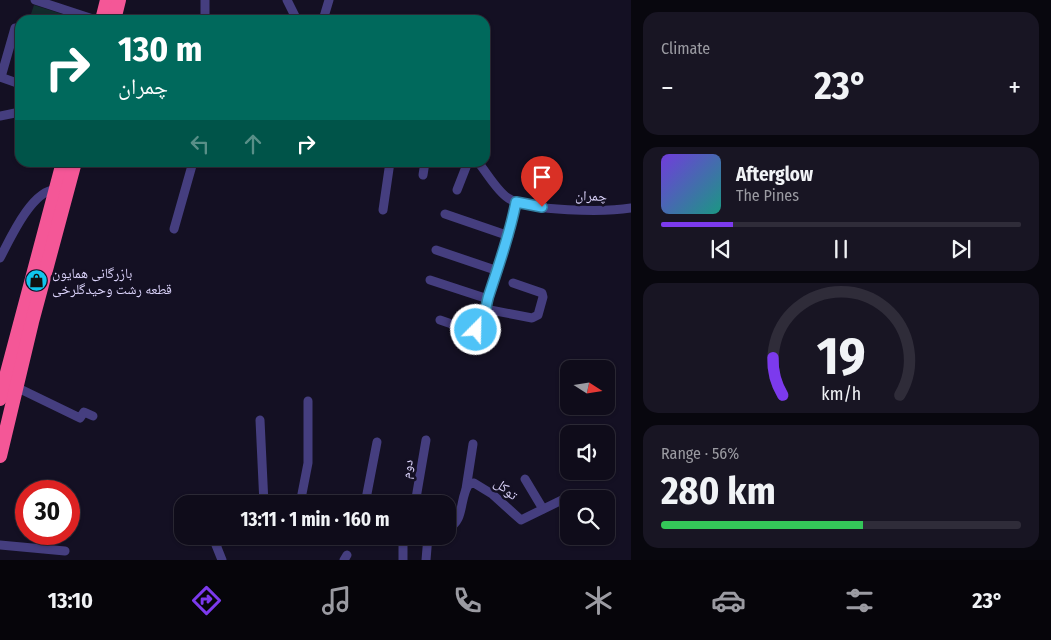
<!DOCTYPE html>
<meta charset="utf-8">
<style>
body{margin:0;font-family:"Fira Sans Condensed","Noto Naskh Arabic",sans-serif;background:#181523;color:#f1f3f6;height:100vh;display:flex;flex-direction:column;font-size:19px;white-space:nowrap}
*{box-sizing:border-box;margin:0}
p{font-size:16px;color:#9b9ba2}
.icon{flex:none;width:28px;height:28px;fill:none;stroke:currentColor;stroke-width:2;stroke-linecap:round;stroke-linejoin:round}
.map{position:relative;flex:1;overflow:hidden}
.drawer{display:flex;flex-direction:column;gap:12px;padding:12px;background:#08070e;width:420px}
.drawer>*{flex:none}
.guide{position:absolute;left:15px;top:15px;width:475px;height:152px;border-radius:15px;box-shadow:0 1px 4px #0004,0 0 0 1px #2f2c39;background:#00695c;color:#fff;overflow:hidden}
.needle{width:32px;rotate:102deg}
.tools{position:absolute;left:560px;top:360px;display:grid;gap:10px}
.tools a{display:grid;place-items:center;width:55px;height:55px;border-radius:10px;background:#0f0c1a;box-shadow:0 1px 4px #0004,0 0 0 1px #2f2c39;font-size:25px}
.speed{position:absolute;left:15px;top:480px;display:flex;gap:10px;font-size:25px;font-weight:700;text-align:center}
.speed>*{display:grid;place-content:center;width:65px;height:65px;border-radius:50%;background:#0f0c1a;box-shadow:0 1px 4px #0004,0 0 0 1px #2f2c39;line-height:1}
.speed .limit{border:8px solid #d22;background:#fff;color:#111}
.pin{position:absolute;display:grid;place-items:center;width:42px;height:42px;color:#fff;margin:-51px -21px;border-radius:50% 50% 50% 0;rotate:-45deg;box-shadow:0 0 5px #0007}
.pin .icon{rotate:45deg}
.me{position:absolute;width:55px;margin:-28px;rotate:23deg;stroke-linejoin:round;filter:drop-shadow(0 0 4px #0008)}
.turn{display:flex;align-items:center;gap:18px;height:105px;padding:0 20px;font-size:22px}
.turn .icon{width:65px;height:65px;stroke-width:2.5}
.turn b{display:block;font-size:35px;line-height:42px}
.lanes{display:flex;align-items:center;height:48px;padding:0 20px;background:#0003;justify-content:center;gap:25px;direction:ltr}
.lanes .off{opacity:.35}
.big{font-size:38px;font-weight:700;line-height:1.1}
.drawer .tile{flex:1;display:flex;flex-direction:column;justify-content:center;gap:8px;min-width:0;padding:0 18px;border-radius:15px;background:#181523}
.drawer .dial{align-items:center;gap:0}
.dial svg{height:130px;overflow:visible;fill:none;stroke:#2f2c39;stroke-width:7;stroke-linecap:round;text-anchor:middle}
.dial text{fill:#f1f3f6;stroke:none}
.song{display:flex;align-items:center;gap:15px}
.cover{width:60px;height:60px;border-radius:8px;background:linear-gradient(135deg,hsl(260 70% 55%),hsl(170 70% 35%))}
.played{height:5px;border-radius:2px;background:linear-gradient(90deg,#7c3aed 20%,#2f2c39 20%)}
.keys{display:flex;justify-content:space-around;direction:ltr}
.heat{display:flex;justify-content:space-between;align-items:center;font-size:28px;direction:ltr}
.charge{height:8px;border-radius:4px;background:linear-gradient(90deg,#34c759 56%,#2f2c39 0)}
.trip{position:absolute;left:174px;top:495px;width:282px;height:50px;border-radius:15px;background:#0f0c1a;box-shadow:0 1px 4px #0004,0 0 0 1px #2f2c39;font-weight:700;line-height:50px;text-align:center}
.tab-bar{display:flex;height:80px;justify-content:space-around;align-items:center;background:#06050a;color:#9b9ba2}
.tab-bar .icon{width:35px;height:35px}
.tab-bar .current{color:#7c3aed}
.tab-bar b{font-size:22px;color:#f1f3f6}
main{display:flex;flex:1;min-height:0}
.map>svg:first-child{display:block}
</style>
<main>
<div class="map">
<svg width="631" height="560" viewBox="0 0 631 560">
<rect width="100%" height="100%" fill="#141023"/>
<!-- green -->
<path fill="#132b2c" d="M 34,5 L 81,20 L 29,20 Z"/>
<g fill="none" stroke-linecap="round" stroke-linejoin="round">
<!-- minor -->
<g stroke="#453e7f" stroke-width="9">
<path d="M 35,0 L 96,20"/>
<path d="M 205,0 L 205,20"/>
<path d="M 287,0 L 297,20"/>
<path d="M 323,20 L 329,0"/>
<path d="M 0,77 L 20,84"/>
<path d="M 1,77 L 15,28"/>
<path d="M 0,116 L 20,112"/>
<path d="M 478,162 C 487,173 497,191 508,198 C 528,212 607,212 631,208"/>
<path d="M 423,175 L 425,162"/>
<path d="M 457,190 L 468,162"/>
<path d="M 383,210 L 390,162"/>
<path d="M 445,214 L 509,236"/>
<path d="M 174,229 L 193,162"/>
<path d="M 436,250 L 498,271"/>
<path d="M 0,258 C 10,239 32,190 55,190"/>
<path d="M 430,280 L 488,299"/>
<path d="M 485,309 L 532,318 L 538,315 L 543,297 L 542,293 L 513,283"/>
<path d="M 440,320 L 472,331 L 480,328 L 511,227 L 516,202"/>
<path d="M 16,387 L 80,418 L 84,412 L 93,416"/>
<path d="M 260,420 L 264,504"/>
<path d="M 525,479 L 543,509"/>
<path d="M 466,489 L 473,444"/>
<path d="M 277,504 L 280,502 L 299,504"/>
<path d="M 300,504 L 308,463 L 308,401"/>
<path d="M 365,504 L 377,442"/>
<path d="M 415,504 L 426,440"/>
<path d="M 448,528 C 465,522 459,497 469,484 L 474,483 L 492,494 L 521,520 L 568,497"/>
<path d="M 0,545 L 65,551"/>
<path d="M 222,560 L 216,545 L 227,536"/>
<path d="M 344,560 L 347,555"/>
<path d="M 403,560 L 403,536"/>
<path d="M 426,560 L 428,536"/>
</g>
<!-- highway -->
<g stroke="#f45797" stroke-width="14">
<path d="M 102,20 L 107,0"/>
<path d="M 114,20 L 119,0"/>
<path d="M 0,399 L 63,162"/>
<path d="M 0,456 L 32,322 L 75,162"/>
</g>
</g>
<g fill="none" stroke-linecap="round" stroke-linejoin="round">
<defs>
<path id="route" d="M 476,330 C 486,323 485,306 489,295 C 499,264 510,234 516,202 L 542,207"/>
</defs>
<!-- route casing -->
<use href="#route" stroke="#337fa1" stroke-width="12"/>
<!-- route -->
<use href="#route" stroke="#4fc3f7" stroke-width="9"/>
</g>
<!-- icons -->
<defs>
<symbol id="shop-disc" viewBox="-11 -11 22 22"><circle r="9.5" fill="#10c6ed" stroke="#141023"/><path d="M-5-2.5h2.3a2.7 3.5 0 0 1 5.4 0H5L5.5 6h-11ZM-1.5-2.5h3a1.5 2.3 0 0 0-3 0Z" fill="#111"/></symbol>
</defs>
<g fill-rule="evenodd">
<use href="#shop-disc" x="24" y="268" width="25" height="25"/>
</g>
<g text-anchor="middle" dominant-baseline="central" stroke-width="5" stroke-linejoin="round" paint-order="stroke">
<!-- street labels -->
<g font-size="14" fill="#dcd4fc" stroke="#141023">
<text transform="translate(591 196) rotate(2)">چمران</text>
<text transform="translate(407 469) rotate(-80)">دوم</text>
<text transform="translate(506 489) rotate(40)">توکل</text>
</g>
<!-- poi labels -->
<g font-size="14" fill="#dcd4fc" stroke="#141023" text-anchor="start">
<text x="52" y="273">بازرگانی همایون<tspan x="52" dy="16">قطعه رشت وحیدگلرخی</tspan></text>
</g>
</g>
</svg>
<div class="tools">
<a><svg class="needle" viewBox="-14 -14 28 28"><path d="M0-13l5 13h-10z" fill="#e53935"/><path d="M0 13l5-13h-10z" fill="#9b9ba2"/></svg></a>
<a><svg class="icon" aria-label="sound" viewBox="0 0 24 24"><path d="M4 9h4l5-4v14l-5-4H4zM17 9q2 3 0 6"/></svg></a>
<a><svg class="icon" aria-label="search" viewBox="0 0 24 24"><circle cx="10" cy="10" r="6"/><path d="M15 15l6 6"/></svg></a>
</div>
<div class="speed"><div class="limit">30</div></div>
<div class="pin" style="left:542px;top:207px;background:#d93025"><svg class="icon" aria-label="arrive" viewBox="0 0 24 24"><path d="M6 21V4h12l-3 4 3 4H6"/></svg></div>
<svg class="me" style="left:476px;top:330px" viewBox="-20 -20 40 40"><circle r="17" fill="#4fc3f7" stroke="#fff" stroke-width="3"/><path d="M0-11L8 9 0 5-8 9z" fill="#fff"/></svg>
<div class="trip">13:11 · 1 min · 160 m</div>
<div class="guide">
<div class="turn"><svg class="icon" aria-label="right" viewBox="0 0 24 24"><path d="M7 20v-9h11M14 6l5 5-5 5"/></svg><div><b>130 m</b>چمران</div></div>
<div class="lanes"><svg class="icon off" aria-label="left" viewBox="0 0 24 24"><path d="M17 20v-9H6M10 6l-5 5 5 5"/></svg><svg class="icon off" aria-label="ahead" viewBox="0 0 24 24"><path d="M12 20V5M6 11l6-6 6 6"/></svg><svg class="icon" aria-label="right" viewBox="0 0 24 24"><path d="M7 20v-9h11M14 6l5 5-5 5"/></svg></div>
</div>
</div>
<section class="drawer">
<div class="tile"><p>Climate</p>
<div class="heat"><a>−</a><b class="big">23°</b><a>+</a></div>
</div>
<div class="tile">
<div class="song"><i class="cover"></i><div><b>Afterglow</b><p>The Pines</p></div></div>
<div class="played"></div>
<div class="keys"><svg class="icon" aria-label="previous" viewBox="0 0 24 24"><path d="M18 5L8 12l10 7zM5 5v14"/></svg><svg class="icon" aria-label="pause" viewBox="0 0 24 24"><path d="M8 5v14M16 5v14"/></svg><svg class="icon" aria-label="next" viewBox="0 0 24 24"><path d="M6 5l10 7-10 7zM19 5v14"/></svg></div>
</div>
<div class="tile dial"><svg viewBox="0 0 100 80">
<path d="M14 69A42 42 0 1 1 86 69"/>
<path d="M14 69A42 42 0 0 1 8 46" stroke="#7c3aed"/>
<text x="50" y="56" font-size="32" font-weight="700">19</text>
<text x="50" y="72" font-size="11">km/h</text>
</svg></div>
<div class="tile"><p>Range · 56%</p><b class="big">280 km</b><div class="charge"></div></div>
</section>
</main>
<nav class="tab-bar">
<b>13:10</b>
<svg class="icon current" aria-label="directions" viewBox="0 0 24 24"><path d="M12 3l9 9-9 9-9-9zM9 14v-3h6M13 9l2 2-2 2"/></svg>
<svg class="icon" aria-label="music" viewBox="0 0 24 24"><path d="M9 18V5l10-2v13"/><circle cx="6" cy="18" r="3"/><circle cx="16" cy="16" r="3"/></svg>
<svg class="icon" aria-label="phone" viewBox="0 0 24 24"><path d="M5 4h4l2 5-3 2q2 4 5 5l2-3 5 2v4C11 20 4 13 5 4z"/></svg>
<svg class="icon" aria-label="climate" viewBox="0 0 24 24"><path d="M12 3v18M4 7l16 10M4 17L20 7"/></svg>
<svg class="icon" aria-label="car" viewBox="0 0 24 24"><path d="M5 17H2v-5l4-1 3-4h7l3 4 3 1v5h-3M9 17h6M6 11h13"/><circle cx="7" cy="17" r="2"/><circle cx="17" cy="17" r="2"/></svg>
<svg class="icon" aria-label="filters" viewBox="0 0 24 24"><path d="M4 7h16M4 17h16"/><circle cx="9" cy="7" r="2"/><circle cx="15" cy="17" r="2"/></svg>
<b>23°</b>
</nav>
